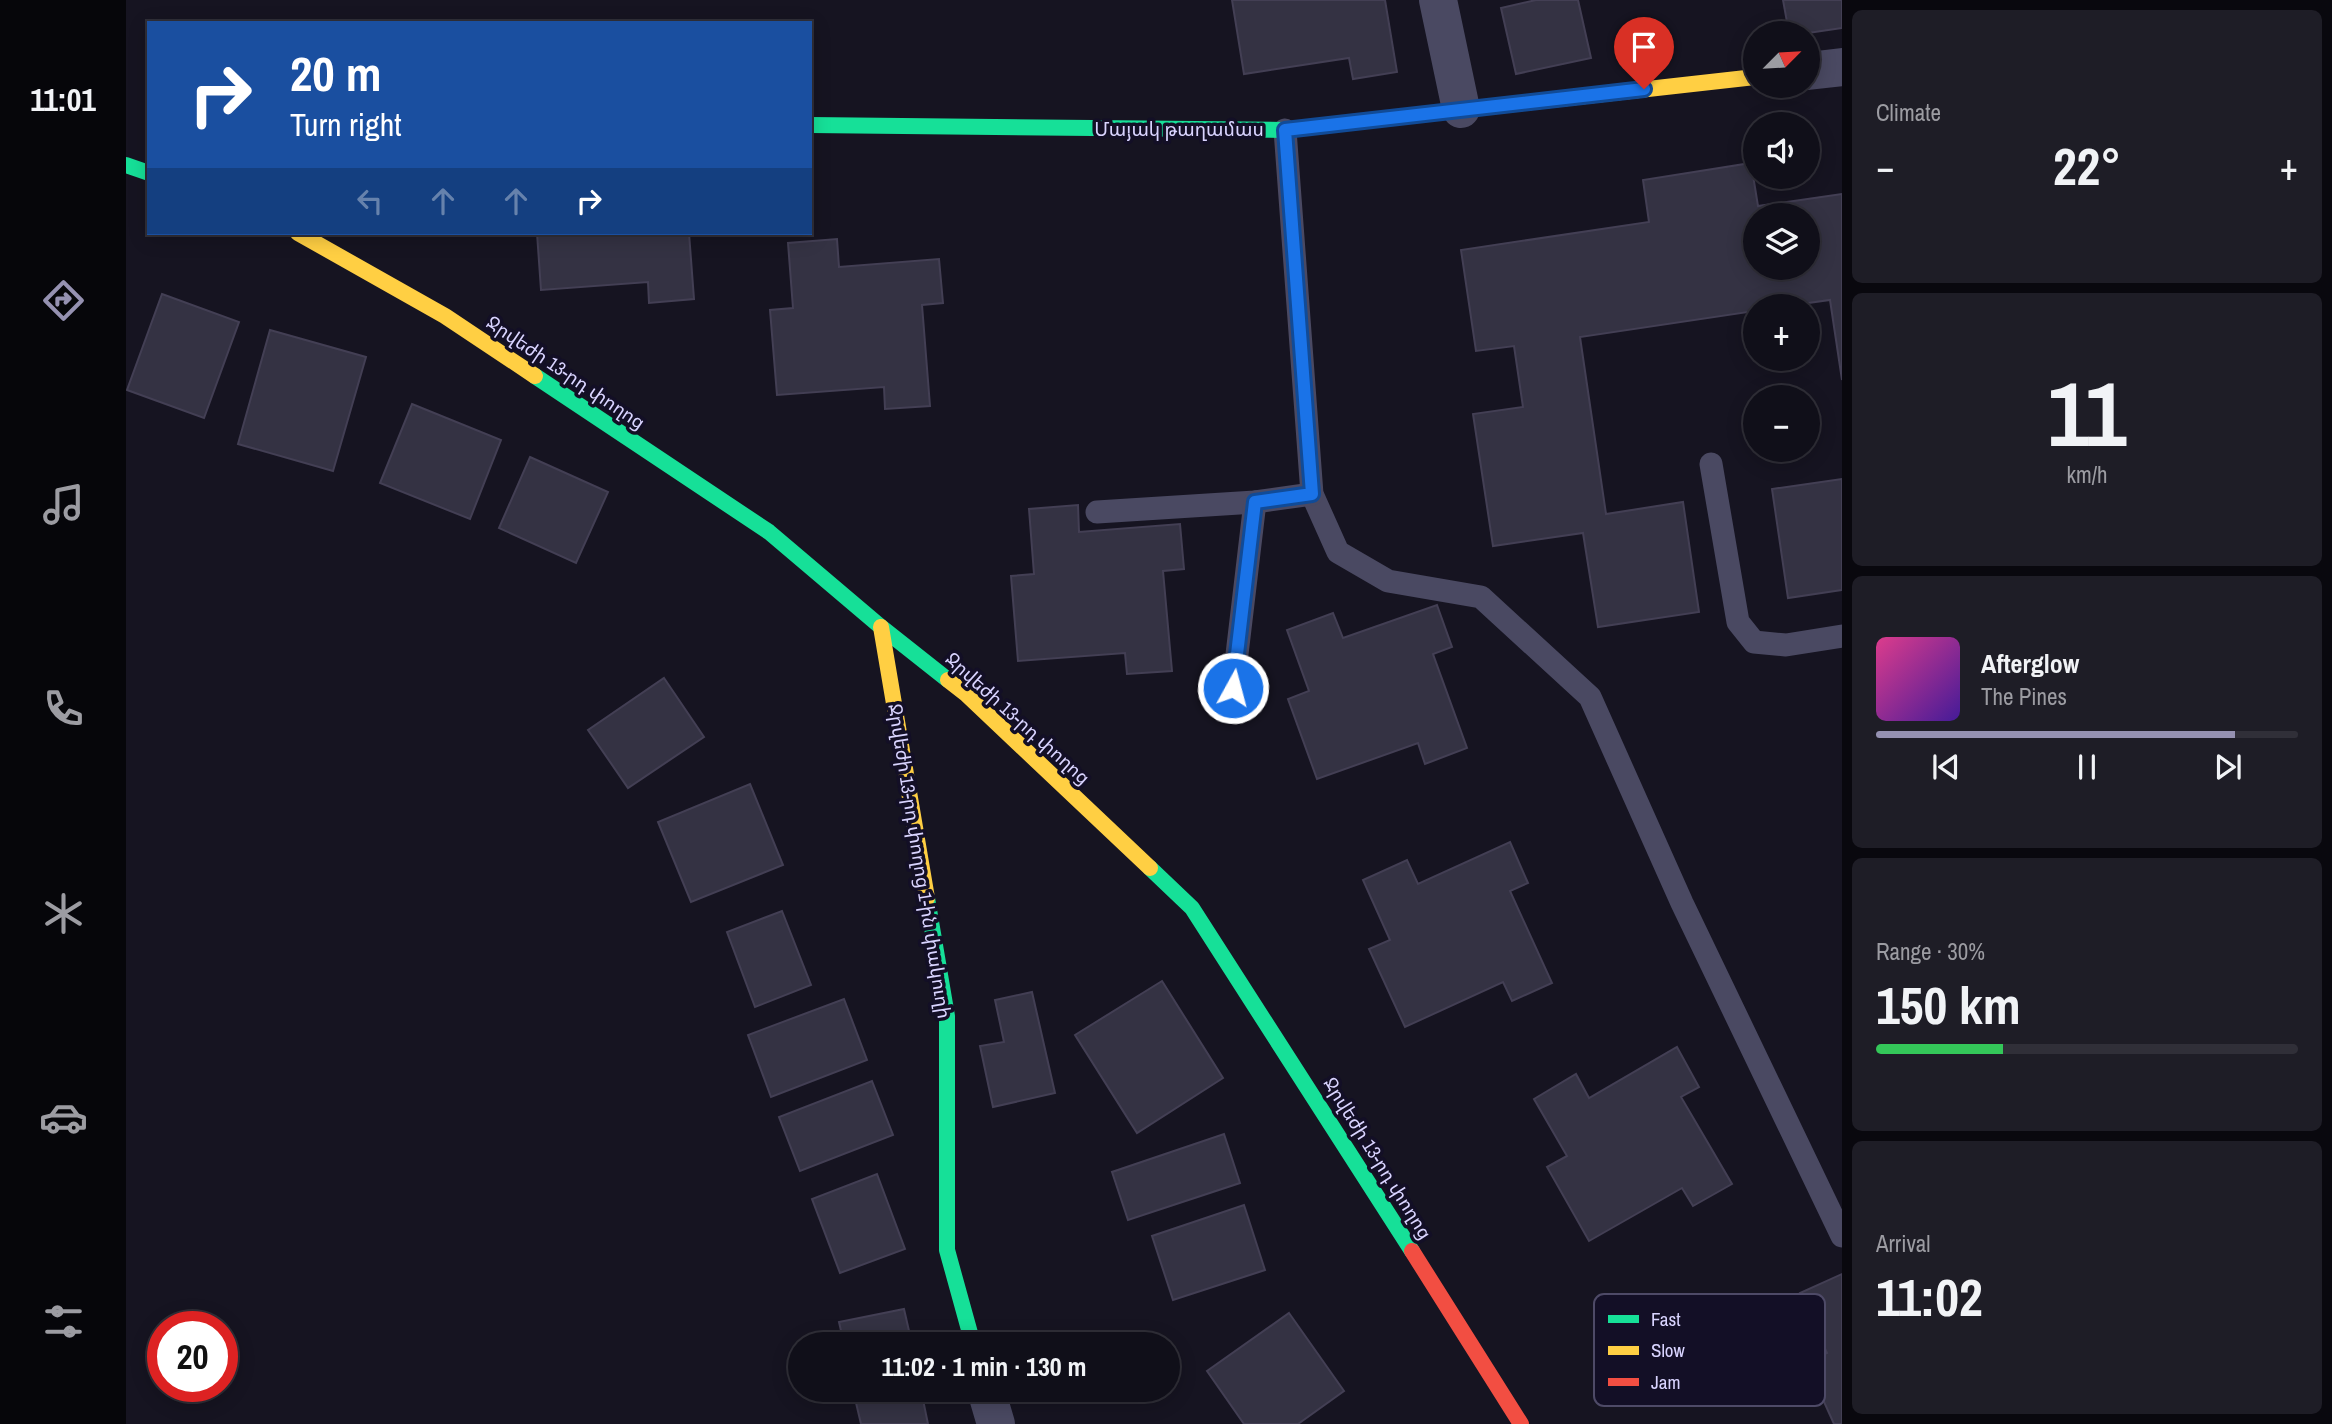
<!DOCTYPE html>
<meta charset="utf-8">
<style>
body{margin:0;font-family:"Archivo Narrow","Noto Sans Armenian",sans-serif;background:#1e1d26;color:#f1f3f6;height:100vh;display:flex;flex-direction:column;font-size:26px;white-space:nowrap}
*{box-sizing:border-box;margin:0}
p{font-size:23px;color:#9c9ca2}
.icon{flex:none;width:38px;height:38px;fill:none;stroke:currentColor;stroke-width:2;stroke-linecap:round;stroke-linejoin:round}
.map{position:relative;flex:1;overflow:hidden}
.drawer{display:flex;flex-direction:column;gap:10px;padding:10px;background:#09080e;width:490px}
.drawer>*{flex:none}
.top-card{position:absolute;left:21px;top:21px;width:665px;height:214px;border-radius:0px;box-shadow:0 4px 18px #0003,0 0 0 2px #302f38;background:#1a4fa0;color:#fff;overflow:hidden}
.needle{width:46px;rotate:66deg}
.controls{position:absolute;left:1617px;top:21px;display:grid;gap:14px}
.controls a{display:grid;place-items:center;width:77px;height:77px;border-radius:50%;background:#100f19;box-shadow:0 4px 18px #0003,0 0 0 2px #302f38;font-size:35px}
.speed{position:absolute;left:21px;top:1311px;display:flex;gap:14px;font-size:35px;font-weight:700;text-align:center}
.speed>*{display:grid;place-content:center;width:91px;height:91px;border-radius:50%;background:#100f19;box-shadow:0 4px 18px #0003,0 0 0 2px #302f38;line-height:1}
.speed .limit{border:10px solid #d22;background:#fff;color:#111}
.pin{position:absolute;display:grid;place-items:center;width:60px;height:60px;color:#fff;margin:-72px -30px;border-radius:50% 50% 50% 0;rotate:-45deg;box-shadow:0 0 7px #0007}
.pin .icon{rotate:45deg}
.me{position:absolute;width:77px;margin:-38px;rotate:7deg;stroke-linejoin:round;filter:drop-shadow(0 0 5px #0008)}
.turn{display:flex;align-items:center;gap:24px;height:147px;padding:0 28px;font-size:32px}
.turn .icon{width:91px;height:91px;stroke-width:2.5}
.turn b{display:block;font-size:49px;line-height:60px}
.lanes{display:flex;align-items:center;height:66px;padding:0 28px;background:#0003;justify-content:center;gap:35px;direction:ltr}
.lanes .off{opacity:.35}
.big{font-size:52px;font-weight:700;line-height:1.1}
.drawer .card{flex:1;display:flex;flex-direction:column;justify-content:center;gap:10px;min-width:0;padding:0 24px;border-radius:10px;background:#1e1d26}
.drawer .dial{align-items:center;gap:0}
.dial b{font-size:91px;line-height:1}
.song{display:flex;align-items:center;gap:21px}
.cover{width:84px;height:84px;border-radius:10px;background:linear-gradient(135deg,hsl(330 70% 55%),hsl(260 70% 35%))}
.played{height:7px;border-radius:4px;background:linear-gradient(90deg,#9591b1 85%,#302f38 85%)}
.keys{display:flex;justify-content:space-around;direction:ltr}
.heat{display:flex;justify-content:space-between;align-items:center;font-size:38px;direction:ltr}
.charge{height:10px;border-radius:5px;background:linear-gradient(90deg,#34c759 30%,#302f38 0)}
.trip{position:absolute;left:662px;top:1332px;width:392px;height:70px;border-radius:35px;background:#100f19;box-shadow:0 4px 18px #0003,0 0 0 2px #302f38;font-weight:700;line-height:70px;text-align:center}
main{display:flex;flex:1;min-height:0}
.tabs{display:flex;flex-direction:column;width:126px;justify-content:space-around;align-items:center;background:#06060a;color:#9c9ca2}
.tabs .icon{width:49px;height:49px}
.tabs .current{color:#9591b1}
.tabs b{font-size:32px;color:#f1f3f6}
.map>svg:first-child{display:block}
</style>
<main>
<nav class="tabs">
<b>11:01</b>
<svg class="icon current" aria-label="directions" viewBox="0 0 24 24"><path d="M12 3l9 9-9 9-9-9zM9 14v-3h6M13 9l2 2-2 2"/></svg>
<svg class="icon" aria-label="music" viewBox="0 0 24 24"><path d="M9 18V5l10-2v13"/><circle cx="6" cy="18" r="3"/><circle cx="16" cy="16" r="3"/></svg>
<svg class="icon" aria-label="phone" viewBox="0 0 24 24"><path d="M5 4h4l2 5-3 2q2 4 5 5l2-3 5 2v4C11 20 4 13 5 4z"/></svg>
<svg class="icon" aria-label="climate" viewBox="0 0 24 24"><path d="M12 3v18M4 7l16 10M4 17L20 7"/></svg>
<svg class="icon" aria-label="car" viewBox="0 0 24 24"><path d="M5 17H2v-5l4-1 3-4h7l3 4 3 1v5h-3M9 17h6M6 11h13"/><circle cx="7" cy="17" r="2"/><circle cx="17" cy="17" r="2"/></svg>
<svg class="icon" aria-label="filters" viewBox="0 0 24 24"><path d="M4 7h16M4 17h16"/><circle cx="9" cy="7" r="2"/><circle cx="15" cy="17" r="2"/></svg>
</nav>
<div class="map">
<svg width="1716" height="1424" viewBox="0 0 1716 1424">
<rect width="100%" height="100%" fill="#161421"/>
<!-- building -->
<g fill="#343243" stroke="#433f54" stroke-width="2" fill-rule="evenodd">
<path d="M 1106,0 L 1259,0 L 1271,72 L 1227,79 L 1223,58 L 1118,74 Z"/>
<path d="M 1410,0 L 1452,0 L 1465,58 L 1390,74 L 1375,8 Z"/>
<path d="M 1657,0 L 1716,0 L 1716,28 L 1682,33 L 1663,33 Z"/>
<path d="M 1625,163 L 1632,206 L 1716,194 L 1716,380 L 1704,300 L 1661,306 L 1629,306 L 1629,311 L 1454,337 L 1480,514 L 1557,502 L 1573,612 L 1472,627 L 1457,533 L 1367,546 L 1347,414 L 1397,407 L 1388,346 L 1350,351 L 1335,250 L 1523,222 L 1517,180 ZM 1629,215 L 1682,215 L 1682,268 L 1629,268 Z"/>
<path d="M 411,233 L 563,233 L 568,299 L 523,303 L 522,282 L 415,290 Z"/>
<path d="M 711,239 L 713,267 L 813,259 L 817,303 L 796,305 L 804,406 L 759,409 L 758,387 L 651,395 L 644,310 L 667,308 L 662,243 Z"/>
<path d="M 36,294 L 113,322 L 78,418 L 1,390 Z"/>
<path d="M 144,330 L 240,357 L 207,471 L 112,444 Z"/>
<path d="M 286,404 L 375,440 L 344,519 L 254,483 Z"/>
<path d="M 404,457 L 482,492 L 450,563 L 373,528 Z"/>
<path d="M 1716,479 L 1716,590 L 1662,598 L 1646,489 Z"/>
<path d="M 952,505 L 953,532 L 1054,524 L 1058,569 L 1037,571 L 1046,671 L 1001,674 L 999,653 L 892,661 L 885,576 L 908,574 L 903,509 Z"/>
<path d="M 1311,605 L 1326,647 L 1307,654 L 1341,748 L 1299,764 L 1292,743 L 1191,779 L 1162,699 L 1183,691 L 1161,630 L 1207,613 L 1217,638 Z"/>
<path d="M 538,678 L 578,737 L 502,788 L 462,730 Z"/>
<path d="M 624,784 L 657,865 L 565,902 L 532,822 Z"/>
<path d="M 1384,842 L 1402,883 L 1384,891 L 1426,983 L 1386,1001 L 1377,982 L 1279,1027 L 1243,949 L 1264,940 L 1237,880 L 1281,860 L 1292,884 Z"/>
<path d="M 656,911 L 685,985 L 629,1007 L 601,932 Z"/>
<path d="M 1036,981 L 1097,1078 L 1011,1133 L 949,1035 Z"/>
<path d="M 906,992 L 929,1093 L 867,1107 L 854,1046 L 878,1042 L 869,1000 Z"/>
<path d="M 718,999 L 741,1060 L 645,1097 L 622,1035 Z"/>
<path d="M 1551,1047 L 1573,1087 L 1555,1097 L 1606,1184 L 1567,1206 L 1556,1188 L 1463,1241 L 1421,1167 L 1441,1156 L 1408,1099 L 1450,1074 L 1463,1098 Z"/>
<path d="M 746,1081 L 767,1135 L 674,1171 L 653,1117 Z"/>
<path d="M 1098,1134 L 1114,1183 L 1002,1220 L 986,1172 Z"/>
<path d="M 751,1174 L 779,1249 L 714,1273 L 686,1199 Z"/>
<path d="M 1118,1205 L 1139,1270 L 1047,1300 L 1026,1236 Z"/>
<path d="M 1716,1274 L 1716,1424 L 1708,1424 L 1680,1362 L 1701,1353 L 1674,1293 Z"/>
<path d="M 778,1309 L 786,1344 L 718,1344 L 713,1322 Z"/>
<path d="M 1163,1313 L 1218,1391 L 1172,1424 L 1118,1424 L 1081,1371 Z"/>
<path d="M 727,1390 L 795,1390 L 802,1424 L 735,1424 Z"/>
</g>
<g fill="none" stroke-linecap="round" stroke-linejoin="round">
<!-- lane -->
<g stroke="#4a4962" stroke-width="23">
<path d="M 1159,130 L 1186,494 L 1212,552 L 1262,581 L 1355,597 L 1464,697 L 1556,903 L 1716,1236"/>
<path d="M 1585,464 L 1612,622 L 1628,642 L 1660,645 L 1716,636"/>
<path d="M 971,512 L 1129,502 L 1186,494"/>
<path d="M 1107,688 L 1129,502"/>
</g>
<!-- street -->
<g stroke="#4a4962" stroke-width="38">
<path d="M 1312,0 L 1335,109"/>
<path d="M 1682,71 L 1716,67"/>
<path d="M 860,1390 L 870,1424"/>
</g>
<!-- fast -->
<g stroke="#16e098" stroke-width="16">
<path d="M 684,125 L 1159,130 L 1343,109"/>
<path d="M 0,165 L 23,173"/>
<path d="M 409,376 L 643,532 L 755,627 L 822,680"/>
<path d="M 1024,868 L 1066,908 L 1286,1251"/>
<path d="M 801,898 L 821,1016 L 821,1250 L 847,1344"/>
</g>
<!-- slow -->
<g stroke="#ffcf43" stroke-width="16">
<path d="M 1343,109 L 1629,77"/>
<path d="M 172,233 L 319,316 L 409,376"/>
<path d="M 755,627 L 801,898"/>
<path d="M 822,680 L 840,694 L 1024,868"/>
</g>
<!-- jam -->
<path stroke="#f24e42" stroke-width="16" d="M 1286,1251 L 1395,1424"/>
</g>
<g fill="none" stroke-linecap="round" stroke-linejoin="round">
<defs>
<path id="route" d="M 1107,688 L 1129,502 L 1186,494 L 1159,130 L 1518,89"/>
</defs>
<!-- route casing -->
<use href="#route" stroke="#114b97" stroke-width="18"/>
<!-- route -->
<use href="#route" stroke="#1a73e8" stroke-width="12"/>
</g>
<g text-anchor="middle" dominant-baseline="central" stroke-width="7" stroke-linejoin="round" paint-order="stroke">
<!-- street labels -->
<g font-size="19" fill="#d9d4ff" stroke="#130f26">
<text x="1053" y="129">Մայակ թաղամաս</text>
<text transform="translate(440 372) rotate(34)">Ջրվեժի 13-րդ փողոց</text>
<text transform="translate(892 718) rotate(42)">Ջրվեժի 13-րդ փողոց</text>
<text transform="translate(794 861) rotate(81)">Ջրվեժի 13-րդ փողոց 1-ին փակուղի</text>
<text transform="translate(1252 1158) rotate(58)">Ջրվեժի 13-րդ փողոց</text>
</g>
</g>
<!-- legend -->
<rect x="1468" y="1294" width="231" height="112" rx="10" fill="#130f26" stroke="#4e4a67" stroke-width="2"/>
<rect x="1482" y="1315" width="31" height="8" fill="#16e098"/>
<rect x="1482" y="1346" width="31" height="9" fill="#ffcf43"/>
<rect x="1482" y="1378" width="31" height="8" fill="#f24e42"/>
<g font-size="19" fill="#d9d4ff">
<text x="1525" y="1326">Fast</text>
<text x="1525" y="1357">Slow</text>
<text x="1525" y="1389">Jam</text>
</g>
</svg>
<div class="controls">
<a><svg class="needle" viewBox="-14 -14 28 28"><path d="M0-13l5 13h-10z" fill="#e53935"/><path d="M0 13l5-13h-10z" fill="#9c9ca2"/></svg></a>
<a><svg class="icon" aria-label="sound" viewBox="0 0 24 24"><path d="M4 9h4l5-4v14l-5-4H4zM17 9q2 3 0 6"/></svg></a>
<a><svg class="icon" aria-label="layers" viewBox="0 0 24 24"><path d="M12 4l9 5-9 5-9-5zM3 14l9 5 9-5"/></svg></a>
<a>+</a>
<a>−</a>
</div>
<div class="speed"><div class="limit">20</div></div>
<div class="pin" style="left:1518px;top:89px;background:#d93025"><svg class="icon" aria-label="arrive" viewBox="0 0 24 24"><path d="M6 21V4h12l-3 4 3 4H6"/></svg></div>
<svg class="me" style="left:1107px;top:688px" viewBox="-20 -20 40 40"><circle r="17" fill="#1a73e8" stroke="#fff" stroke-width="3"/><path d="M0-11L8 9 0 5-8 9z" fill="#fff"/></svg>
<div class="trip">11:02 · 1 min · 130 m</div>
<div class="top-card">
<div class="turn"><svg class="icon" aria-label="right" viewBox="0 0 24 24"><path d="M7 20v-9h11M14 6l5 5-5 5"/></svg><div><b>20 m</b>Turn right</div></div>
<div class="lanes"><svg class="icon off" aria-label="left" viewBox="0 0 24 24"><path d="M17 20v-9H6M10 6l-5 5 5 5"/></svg><svg class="icon off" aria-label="ahead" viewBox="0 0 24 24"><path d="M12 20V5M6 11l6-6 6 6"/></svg><svg class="icon off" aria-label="ahead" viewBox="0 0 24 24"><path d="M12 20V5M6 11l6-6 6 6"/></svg><svg class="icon" aria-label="right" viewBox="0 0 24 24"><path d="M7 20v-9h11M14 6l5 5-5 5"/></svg></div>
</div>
</div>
<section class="drawer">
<div class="card"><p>Climate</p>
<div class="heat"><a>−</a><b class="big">22°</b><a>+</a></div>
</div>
<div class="card dial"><b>11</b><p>km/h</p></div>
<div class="card">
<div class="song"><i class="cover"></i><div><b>Afterglow</b><p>The Pines</p></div></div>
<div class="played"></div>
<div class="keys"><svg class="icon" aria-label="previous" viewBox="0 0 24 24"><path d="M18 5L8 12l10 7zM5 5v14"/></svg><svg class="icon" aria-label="pause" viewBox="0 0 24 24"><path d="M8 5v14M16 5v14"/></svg><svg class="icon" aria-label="next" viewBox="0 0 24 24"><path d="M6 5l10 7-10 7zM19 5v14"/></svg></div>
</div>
<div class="card"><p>Range · 30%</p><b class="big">150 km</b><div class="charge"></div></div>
<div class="card"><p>Arrival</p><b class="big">11:02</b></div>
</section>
</main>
